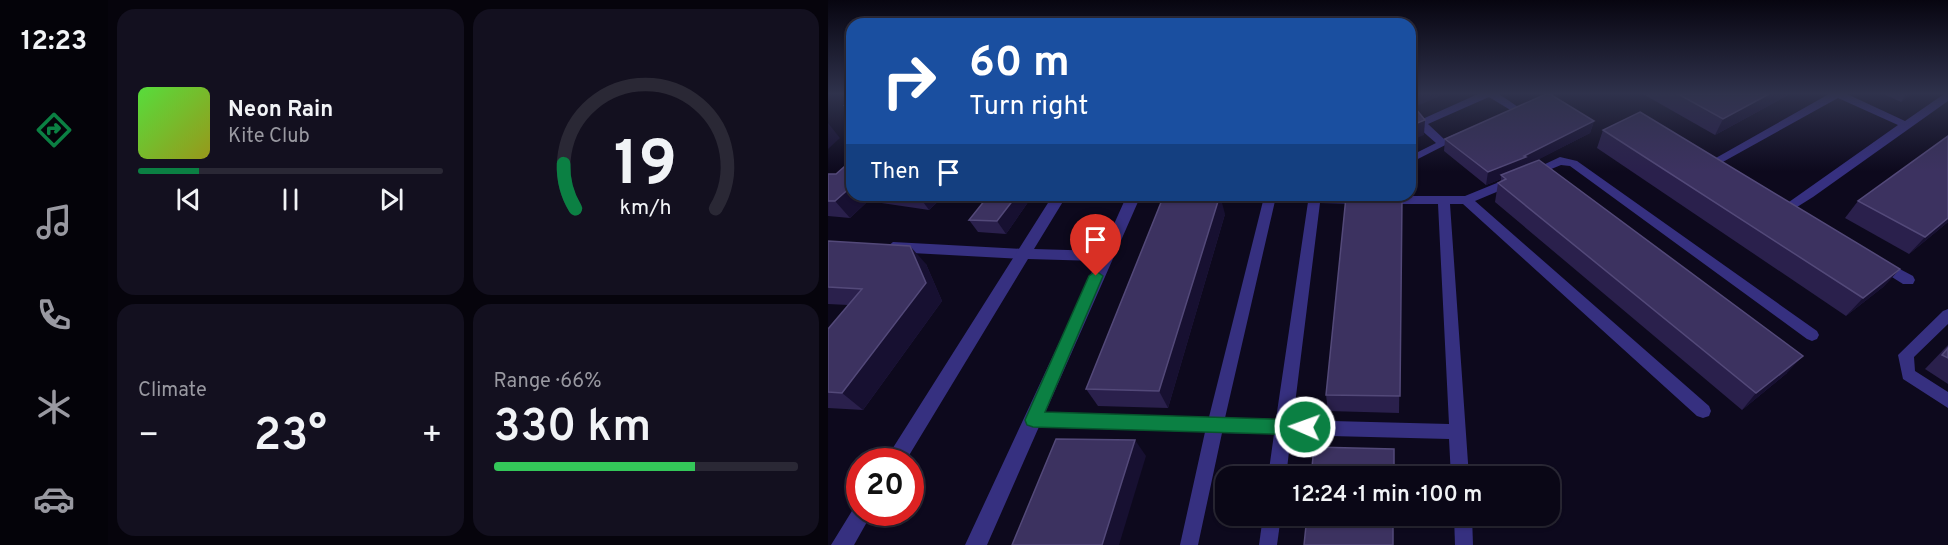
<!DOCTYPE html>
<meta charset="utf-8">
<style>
body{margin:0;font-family:Overpass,sans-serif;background:#13101f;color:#f1f3f6;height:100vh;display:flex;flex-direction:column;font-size:22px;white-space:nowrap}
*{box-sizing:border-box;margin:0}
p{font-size:20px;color:#9999a1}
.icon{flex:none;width:33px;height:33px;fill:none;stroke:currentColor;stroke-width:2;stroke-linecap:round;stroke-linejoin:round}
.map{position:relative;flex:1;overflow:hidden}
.side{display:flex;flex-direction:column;gap:9px;padding:9px;background:#06040c;width:720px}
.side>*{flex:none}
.banner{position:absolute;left:18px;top:18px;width:570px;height:183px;border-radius:18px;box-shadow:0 2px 4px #0004,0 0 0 2px #2a2835;background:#1a4fa0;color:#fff;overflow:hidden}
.speed{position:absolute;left:18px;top:448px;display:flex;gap:12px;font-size:30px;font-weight:700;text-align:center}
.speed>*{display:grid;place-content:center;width:78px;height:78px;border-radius:50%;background:#0a0716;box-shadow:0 2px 4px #0004,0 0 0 2px #2a2835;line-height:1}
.speed .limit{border:9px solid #d22;background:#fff;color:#111}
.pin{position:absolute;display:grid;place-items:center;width:51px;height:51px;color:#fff;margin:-62px -26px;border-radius:50% 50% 50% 0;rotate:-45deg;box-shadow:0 0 6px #0007}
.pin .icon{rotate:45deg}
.me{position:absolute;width:66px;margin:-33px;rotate:272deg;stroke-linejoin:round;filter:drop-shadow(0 0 4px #0008)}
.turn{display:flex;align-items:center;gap:21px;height:126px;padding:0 24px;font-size:27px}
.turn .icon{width:78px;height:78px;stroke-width:2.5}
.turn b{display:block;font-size:42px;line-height:51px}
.then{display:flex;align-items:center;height:57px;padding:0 24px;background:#0003;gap:12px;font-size:22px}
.big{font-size:45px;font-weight:600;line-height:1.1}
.side .card{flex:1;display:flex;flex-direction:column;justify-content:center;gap:9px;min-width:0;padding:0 21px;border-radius:18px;background:#13101f}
.side .dial{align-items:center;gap:0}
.dial svg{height:156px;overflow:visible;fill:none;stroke:#2a2835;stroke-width:7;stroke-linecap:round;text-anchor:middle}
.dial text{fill:#f1f3f6;stroke:none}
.song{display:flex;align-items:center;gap:18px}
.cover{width:72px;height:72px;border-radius:9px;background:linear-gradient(135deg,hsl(110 70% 55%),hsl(60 70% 35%))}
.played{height:6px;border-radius:3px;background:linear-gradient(90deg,#0b8043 20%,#2a2835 20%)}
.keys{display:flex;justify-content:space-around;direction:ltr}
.heat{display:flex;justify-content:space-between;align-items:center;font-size:33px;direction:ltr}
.charge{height:9px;border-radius:4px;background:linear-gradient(90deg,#34c759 66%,#2a2835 0)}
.side .tiles{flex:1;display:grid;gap:9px;grid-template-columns:repeat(2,1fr)}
.trip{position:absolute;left:387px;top:466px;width:345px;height:60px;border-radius:18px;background:#0a0716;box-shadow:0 2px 4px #0004,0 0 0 2px #2a2835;font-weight:600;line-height:60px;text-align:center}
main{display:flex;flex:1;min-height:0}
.menu{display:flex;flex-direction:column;width:108px;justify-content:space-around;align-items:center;background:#040309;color:#9999a1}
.menu .icon{width:42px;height:42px}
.menu .active{color:#0b8043}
.menu b{font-size:27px;color:#f1f3f6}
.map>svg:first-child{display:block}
</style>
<main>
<nav class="menu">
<b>12:23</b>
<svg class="icon active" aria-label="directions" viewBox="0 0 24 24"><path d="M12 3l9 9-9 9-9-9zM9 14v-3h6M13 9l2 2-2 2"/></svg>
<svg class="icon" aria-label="music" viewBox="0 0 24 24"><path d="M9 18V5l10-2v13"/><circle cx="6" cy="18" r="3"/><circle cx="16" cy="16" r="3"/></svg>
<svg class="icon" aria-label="phone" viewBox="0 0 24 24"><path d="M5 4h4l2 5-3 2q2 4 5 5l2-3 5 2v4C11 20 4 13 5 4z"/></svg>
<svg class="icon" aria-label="climate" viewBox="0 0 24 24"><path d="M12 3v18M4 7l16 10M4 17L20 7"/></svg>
<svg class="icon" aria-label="car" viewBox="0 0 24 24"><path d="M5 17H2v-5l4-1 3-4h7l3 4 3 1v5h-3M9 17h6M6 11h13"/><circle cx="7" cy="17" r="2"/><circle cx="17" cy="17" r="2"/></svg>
</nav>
<section class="side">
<div class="tiles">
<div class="card">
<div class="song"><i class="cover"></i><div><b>Neon Rain</b><p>Kite Club</p></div></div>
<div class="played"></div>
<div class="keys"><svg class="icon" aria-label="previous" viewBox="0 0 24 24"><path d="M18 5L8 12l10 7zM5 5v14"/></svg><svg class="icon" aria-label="pause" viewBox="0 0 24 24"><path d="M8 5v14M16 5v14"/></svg><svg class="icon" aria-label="next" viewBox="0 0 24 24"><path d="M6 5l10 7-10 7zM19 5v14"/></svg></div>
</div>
<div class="card dial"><svg viewBox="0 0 100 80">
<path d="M14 69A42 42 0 1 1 86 69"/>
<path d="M14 69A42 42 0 0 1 8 46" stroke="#0b8043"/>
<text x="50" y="56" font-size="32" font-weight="700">19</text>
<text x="50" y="72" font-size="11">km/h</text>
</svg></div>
<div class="card"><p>Climate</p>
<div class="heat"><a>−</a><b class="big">23°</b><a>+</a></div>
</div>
<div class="card"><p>Range · 66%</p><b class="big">330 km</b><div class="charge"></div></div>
</div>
</section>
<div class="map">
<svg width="1120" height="545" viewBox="0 0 1120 545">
<rect width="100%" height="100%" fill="#0d091d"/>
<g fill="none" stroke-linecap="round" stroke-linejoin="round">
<!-- lane -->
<g fill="#363080" fill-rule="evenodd">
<path d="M 650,94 L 671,94 L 693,109 L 692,111 L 684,111 L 661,97 L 600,124 L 616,139 L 634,131 L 639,134 L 582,163 L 582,156 L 608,143 L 592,129 L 589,123 L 590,121 Z"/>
<path d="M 1001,94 L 1019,94 L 1077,121 L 1116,94 L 1120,94 L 1120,101 L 985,197 L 961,212 L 944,201 L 946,198 L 950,197 L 961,202 L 1070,125 L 1010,98 L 893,163 L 899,166 L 899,172 L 891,172 L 879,163 Z"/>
<path d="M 732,157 L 749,161 L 989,331 L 991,335 L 989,339 L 984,341 L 979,339 L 742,166 L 733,165 L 704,177 L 698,173 Z"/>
<path d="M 686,176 L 692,180 L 690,183 L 647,201 L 881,406 L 883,411 L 881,416 L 875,418 L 869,416 L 635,204 L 622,204 L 641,477 L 623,477 L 621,439 L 463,435 L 458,477 L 440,477 L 446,434 L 394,433 L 370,545 L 352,545 L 377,432 L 205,427 L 199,425 L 197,420 L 199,415 L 205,413 L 381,417 L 435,201 L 384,199 L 378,195 L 504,195 L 538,197 L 540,200 L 538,203 L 534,204 L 492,203 L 465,420 L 621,424 L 610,204 L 556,204 L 550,200 L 556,196 L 637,196 ZM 447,201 L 480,202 L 448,419 L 397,418 Z"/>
<path d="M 65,242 L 196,249 L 203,254 L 196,259 L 65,252 L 59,247 Z"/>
<path d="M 1053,259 L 1085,276 L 1087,280 L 1085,284 L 1075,284 L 1048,267 L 1046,264 L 1048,261 Z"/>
<path d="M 1120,309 L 1120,324 L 1086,357 L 1087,371 L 1120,392 L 1120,408 L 1075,379 L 1070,355 L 1115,311 Z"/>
<path d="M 435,516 L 453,516 L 449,545 L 431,545 Z"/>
<path d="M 626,516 L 644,516 L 645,545 L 627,545 Z"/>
</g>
<!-- street -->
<g fill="#363080" fill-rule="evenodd">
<path d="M 225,195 L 239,195 L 206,249 L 274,251 L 299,195 L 313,195 L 159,545 L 137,545 L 269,261 L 200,259 L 77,462 L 56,462 Z"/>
<path d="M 32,504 L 32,513 L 44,513 L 26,545 L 3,545 L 27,506 Z"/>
</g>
</g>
<!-- wall -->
<g fill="#2a204c">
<path d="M 815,94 L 962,94 L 887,135 Z"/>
<path d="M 1056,94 L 1084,94 L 1073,102 Z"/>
<path d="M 24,100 L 24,114 L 17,105 Z"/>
<path d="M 766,121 L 762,133 L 703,163 L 959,373 L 914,410 L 667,202 L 670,183 L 672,182 L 673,179 L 658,185 L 616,151 L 617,139 Z"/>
<path d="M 775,130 L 1072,269 L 1055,287 L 1018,316 L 769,148 Z"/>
<path d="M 1120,136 L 1120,222 L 1081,254 L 1017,218 L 1030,201 Z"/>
<path d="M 0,174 L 8,174 L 24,195 L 117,195 L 101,210 L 40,201 L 22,218 L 0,216 Z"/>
<path d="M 161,195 L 205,195 L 178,234 L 150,232 L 141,220 Z"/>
<path d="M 574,198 L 571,413 L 500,411 L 498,395 Z"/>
<path d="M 397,214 L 340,408 L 270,406 L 258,389 Z"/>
<path d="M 0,241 L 98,264 L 114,301 L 35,410 L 0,408 L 0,329 L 20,305 L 0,304 Z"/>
<path d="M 1120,345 L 1120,384 L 1097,369 Z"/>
</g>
<!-- shaded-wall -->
<g fill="#171031">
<path d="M 582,94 L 617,94 L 582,109 Z"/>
<path d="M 941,94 L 962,94 L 887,135 L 895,119 Z"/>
<path d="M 1078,94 L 1084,94 L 1073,102 Z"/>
<path d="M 597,120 L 596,135 L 582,141 L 582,126 Z"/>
<path d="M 766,121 L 762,133 L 696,167 L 673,175 L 673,179 L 658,185 L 660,172 Z"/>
<path d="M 0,123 L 12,138 L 0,149 Z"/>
<path d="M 24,186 L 24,195 L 35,195 L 40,201 L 22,218 L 7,201 Z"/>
<path d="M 90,195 L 117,195 L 101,210 Z"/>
<path d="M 189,195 L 205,195 L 178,234 L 169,221 Z"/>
<path d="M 392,195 L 397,214 L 340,408 L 331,391 Z"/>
<path d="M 1120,218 L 1120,222 L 1081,254 L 1097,237 Z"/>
<path d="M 82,246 L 98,264 L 114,301 L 35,410 L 14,393 Z"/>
<path d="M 1072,269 L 1055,287 L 1018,316 L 1035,298 Z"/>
<path d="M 975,356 L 959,373 L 914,410 L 928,393 Z"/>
<path d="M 307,440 L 318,456 L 291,545 L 274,545 Z"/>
</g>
<!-- building -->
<g fill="#3c3260" stroke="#534979" stroke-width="1.5">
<path d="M 718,94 L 722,94 L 766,121 L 696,156 L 698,157 L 660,172 L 617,139 Z"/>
<path d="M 850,94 L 941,94 L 895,119 Z"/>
<path d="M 24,100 L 24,105 L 17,105 Z"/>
<path d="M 582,105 L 588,109 L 597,120 L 582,126 Z"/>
<path d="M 812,112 L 1072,269 L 1035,298 L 775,130 Z"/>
<path d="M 1120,136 L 1120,218 L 1097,237 L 1030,201 Z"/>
<path d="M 24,160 L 24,186 L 7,201 L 0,201 L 0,174 L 8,174 Z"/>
<path d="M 711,160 L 975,356 L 928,393 L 670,183 L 678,179 L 673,175 Z"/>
<path d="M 161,195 L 189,195 L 169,221 L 141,220 Z"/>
<path d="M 336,195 L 392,195 L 331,391 L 258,389 Z"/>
<path d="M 518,197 L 574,198 L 572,396 L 498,395 Z"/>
<path d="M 0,241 L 82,246 L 98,283 L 14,393 L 0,392 L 0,329 L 34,289 L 0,287 Z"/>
<path d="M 1120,348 L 1120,358 L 1114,355 Z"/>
<path d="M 228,439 L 307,440 L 274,545 L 184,545 Z"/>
<path d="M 486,447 L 566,449 L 566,477 L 483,477 Z"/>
<path d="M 479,516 L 565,516 L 565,545 L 476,545 Z"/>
</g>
<!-- sky -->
<linearGradient id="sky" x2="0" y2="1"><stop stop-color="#070510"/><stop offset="0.55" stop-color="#2f324c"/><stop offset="1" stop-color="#2f324c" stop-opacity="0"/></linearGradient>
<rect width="1120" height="171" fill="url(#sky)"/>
<!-- route -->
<path fill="#0b8043" stroke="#07532c" stroke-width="1.5" d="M 268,271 L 275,276 L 217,412 L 477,420 L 483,422 L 486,427 L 483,433 L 477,435 L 205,427 L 199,425 L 197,420 L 261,276 Z"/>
</svg>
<div class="speed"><div class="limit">20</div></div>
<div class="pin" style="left:268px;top:276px;background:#d93025"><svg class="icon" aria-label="arrive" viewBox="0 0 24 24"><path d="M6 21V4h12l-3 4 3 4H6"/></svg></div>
<svg class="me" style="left:477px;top:427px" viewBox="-20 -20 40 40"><circle r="17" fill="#0b8043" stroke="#fff" stroke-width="3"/><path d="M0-11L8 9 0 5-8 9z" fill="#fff"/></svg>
<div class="trip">12:24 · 1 min · 100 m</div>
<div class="banner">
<div class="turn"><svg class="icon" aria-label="right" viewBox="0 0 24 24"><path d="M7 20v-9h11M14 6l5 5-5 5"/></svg><div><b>60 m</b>Turn right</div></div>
<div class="then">Then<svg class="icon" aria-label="arrive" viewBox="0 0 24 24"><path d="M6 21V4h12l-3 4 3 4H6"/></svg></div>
</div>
</div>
</main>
